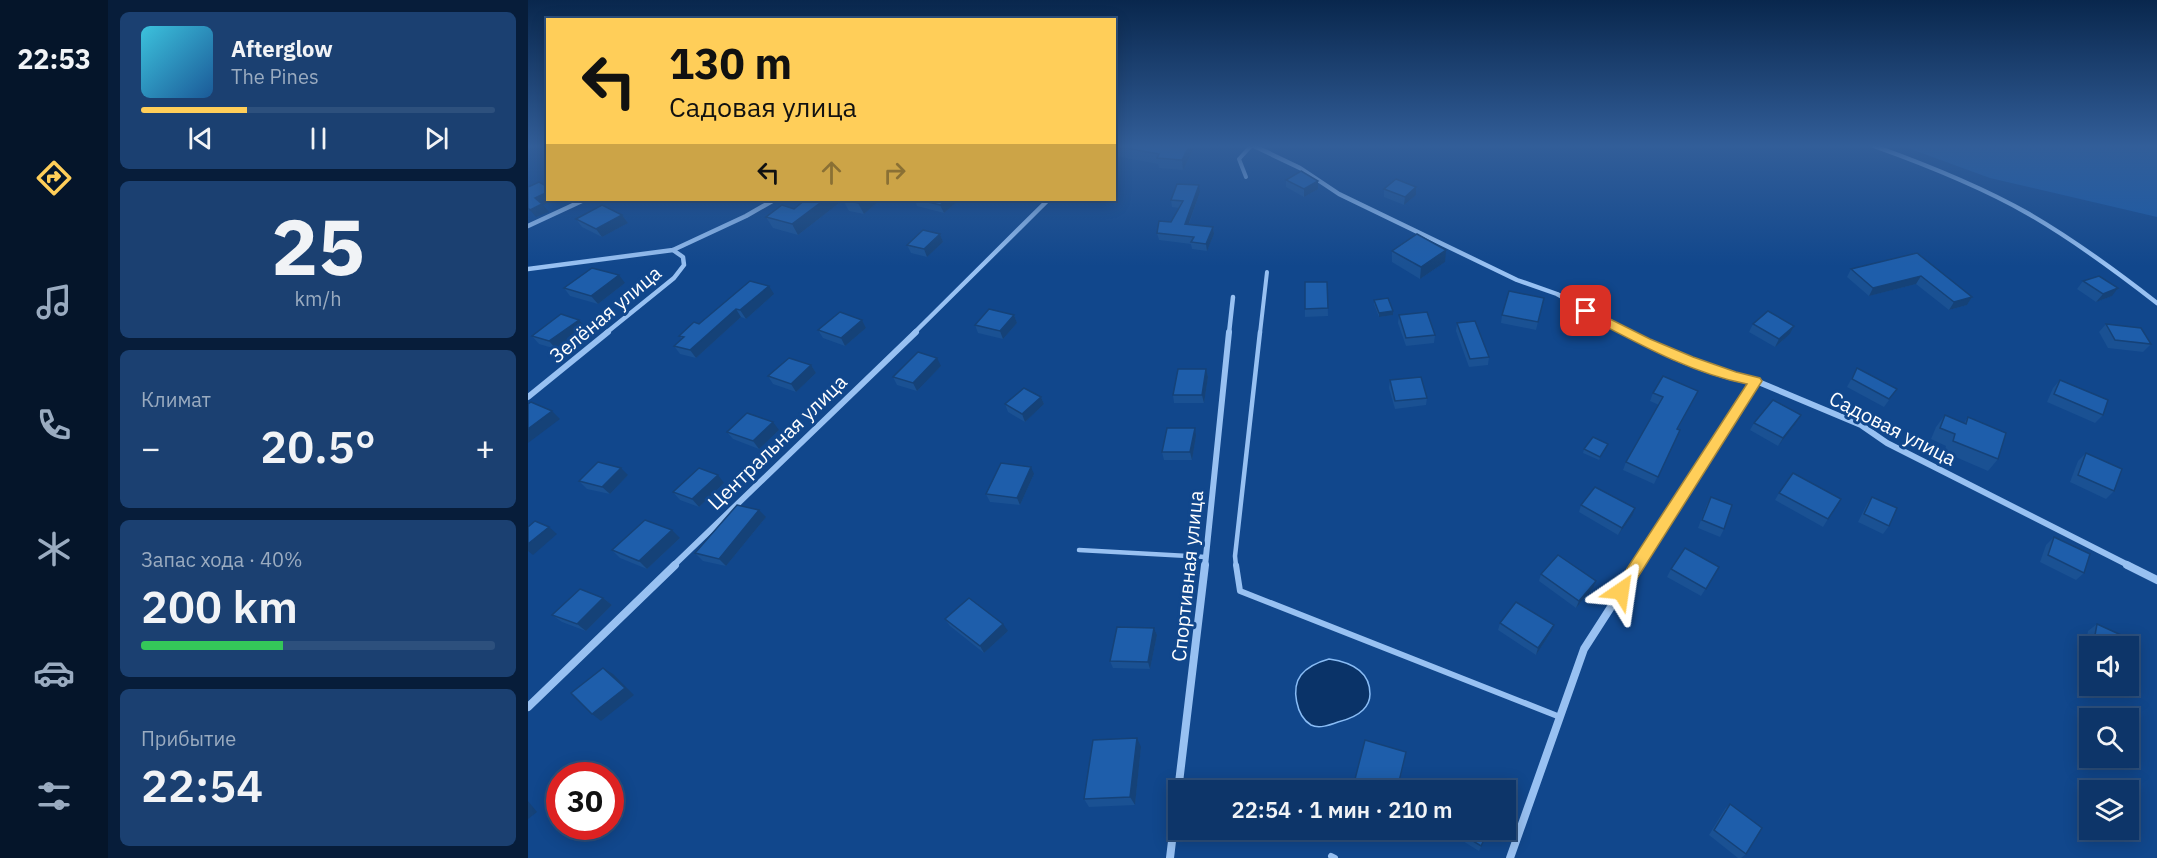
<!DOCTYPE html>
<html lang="ru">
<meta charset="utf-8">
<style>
body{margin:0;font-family:"IBM Plex Sans",sans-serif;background:#1b4071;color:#f1f3f6;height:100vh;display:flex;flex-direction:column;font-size:22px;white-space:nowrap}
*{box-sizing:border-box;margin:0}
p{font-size:20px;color:#9aabc0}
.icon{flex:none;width:33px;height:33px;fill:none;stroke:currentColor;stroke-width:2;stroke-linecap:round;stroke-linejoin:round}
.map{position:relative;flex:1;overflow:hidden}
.side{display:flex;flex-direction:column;gap:12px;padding:12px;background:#071d3a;width:420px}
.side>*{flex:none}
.top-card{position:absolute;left:18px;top:18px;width:570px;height:183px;border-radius:0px;box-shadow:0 3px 15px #0003,0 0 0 2px #2d507d;background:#ffce59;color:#111;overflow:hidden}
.controls{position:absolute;left:1551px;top:636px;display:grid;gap:12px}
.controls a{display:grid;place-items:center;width:60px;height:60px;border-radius:0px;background:#0d3569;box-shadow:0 3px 15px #0003,0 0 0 2px #2d507d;font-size:30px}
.speed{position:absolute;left:18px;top:762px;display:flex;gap:12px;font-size:30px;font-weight:700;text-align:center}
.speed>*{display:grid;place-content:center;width:78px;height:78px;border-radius:50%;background:#0d3569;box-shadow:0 3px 15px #0003,0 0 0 2px #2d507d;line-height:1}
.speed .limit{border:9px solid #d22;background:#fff;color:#111}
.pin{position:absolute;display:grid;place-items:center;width:51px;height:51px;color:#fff;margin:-26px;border-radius:12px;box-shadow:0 3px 9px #0006}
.me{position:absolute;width:66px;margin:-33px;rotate:32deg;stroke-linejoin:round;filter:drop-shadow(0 0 4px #0008)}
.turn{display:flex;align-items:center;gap:21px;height:126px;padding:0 24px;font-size:27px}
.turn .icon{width:78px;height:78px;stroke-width:2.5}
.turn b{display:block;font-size:42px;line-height:51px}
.lanes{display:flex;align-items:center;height:57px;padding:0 24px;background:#0003;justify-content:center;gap:30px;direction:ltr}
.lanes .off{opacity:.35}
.big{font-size:45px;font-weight:600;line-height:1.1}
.side .card{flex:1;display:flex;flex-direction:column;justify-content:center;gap:9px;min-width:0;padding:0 21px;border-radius:9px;background:#1b4071}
.side .dial{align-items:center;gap:0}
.dial b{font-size:78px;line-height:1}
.song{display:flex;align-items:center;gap:18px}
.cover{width:72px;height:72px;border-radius:9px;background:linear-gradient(135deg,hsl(190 70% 55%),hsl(210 70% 35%))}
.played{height:6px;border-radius:3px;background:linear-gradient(90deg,#ffce59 30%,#2d507d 30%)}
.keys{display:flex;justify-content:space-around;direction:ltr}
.heat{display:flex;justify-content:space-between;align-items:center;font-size:33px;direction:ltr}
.charge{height:9px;border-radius:4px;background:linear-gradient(90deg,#34c759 40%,#2d507d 0)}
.trip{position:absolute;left:640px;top:780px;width:348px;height:60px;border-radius:0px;background:#0d3569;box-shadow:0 3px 15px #0003,0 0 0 2px #2d507d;font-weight:600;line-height:60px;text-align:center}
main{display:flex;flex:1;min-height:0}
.menu{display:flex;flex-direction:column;width:108px;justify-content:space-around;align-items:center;background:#05152a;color:#9aabc0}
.menu .icon{width:42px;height:42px}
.menu .selected{color:#ffce59}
.menu b{font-size:27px;color:#f1f3f6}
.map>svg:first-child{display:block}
</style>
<main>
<nav class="menu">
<b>22:53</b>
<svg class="icon selected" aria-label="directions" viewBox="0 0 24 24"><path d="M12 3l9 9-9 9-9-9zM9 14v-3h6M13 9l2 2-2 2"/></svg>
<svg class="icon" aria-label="music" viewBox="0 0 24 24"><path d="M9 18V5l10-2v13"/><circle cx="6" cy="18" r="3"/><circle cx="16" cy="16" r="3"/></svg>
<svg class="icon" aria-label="phone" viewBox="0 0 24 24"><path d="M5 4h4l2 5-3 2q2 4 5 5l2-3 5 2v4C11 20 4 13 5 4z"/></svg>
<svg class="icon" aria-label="climate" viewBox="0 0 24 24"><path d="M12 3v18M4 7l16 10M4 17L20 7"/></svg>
<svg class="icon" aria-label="car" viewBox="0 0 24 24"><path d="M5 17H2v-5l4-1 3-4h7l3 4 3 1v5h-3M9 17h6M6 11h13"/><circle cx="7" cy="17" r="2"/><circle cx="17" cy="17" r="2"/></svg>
<svg class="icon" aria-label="filters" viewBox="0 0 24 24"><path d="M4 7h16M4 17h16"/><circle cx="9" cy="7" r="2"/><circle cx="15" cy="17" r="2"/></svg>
</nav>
<section class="side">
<div class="card">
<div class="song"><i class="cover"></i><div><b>Afterglow</b><p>The Pines</p></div></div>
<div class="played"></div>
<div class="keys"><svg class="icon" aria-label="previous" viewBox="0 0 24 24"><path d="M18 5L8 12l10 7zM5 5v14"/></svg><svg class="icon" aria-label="pause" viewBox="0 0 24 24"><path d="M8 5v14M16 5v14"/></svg><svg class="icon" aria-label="next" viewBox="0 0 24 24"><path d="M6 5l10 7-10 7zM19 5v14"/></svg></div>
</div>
<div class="card dial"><b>25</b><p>km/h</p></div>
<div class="card"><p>Климат</p>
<div class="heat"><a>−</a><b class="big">20.5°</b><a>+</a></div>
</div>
<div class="card"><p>Запас хода · 40%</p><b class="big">200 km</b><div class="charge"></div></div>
<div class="card"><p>Прибытие</p><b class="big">22:54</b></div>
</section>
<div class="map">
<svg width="1629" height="858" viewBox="0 0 1629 858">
<rect width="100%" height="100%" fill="#11478c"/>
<!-- green -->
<path fill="#1859a6" d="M 1374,146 L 1629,146 L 1629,217 L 1462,178 Z"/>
<!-- water -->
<path fill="#0a3368" stroke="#89bcf5" stroke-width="1.5" d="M 801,659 C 822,662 842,670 842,694 C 842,700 839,706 835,710 C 829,716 818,720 810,722 C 802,725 791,729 783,725 C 768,716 763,688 773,675 C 780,666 790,662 801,659 Z"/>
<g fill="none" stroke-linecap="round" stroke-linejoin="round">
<!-- lane-far2 -->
<g stroke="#98c1f2" stroke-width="4">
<path d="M 718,177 L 711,159 L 723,146"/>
<path d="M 732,333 L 739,272"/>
</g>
<!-- lane-far1 -->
<g stroke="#98c1f2" stroke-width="4.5">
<path d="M 551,550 L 678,557"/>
<path d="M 708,566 L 707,556 L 732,332"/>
</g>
<!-- lane -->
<g stroke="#98c1f2" stroke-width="6">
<path d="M 708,565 L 712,591 L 1032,717"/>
<path d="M 803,856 L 807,858"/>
</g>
<!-- street-far2 -->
<g stroke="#98c1f2" stroke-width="4.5">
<path d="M 726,146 L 772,168 L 811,194 L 989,280 L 1029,294 L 1100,333"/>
<path d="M 1346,146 C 1399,165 1452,186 1501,214 C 1546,240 1588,271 1629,303"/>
<path d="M 0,226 L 56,200"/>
<path d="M 0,269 L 145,250 L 218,216 L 246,200"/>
<path d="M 78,333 L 146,278 L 156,265 L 155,257 L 145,250"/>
<path d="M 386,333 L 520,200"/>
<path d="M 701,333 L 705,297"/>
</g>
<!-- street-far1 -->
<g stroke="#98c1f2" stroke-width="6">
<path d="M 1097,332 L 1181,368 L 1228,381 L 1333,425 L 1359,443 L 1602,566"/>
<path d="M 0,397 L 80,332"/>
<path d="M 145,566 L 388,332"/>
<path d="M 677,566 L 701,332"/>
<path d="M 1109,566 L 1228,381"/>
</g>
<!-- street -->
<g stroke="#98c1f2" stroke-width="8">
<path d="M 1599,565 L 1629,580"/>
<path d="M 0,707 L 147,565"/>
<path d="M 642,858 L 677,565"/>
<path d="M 982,858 L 1056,649 L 1110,565"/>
</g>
</g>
<!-- wall -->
<g fill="#1a5193">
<path d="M 586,146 L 667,146 L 655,170 L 631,168 L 630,164 L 587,156 Z"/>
<path d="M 758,180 L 790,181 L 790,189 L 776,197 L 758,187 Z"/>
<path d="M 888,187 L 888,195 L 876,205 L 856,197 L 856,189 Z"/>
<path d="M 672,192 L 661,224 L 685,227 L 686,234 L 679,251 L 664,249 L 663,244 L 631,240 L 629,233 L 643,222 L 651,208 L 644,207 L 643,200 Z"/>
<path d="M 277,200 L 352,200 L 336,214 L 321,211 L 315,200 L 270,235 L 245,228 L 238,217 L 266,209 Z"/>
<path d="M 387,200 L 431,200 L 416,213 L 389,206 Z"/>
<path d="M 94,215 L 100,223 L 74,237 L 54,227 L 48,219 Z"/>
<path d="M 412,234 L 415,242 L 399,257 L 383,253 L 379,245 Z"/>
<path d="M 864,251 L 917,262 L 892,279 L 864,262 Z"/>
<path d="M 1389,253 L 1444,297 L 1439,305 L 1421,310 L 1388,284 L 1341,296 L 1319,277 L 1323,269 Z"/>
<path d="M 1555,281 L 1584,296 L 1568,302 L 1549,289 Z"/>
<path d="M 799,282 L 800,316 L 777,317 L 777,309 Z"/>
<path d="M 97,283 L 70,304 L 42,296 L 36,288 Z"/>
<path d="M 246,294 L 218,319 L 213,317 L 168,358 L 152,354 L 146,346 L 154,339 L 151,336 L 171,324 Z"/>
<path d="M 1016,298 L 1008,330 L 973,323 L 974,315 Z"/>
<path d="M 846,300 L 865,311 L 865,315 L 851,317 L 846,304 Z"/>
<path d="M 486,315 L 489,323 L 475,339 L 450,333 L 447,325 Z"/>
<path d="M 871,315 L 907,335 L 906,343 L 878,346 L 870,323 Z"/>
<path d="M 334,320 L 338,328 L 317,346 L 295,338 L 290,330 Z"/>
<path d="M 929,323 L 961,357 L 960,365 L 941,367 L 928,331 Z"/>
<path d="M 1225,324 L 1266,326 L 1262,334 L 1247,347 L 1221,332 Z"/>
<path d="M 1578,324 L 1623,344 L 1615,352 L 1580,348 L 1571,332 Z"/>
<path d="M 58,328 L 28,349 L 11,344 L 4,336 Z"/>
<path d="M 283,365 L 288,373 L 268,392 L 245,384 L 240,376 Z"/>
<path d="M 413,366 L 389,391 L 369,385 L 365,377 Z"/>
<path d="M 1329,368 L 1369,389 L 1356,407 L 1319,387 Z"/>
<path d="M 678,369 L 680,377 L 676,403 L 646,403 L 645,395 Z"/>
<path d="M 862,380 L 899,398 L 898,405 L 867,409 L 861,388 Z"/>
<path d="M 1532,380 L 1575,415 L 1567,423 L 1519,402 L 1525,388 Z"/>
<path d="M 1170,391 L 1150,429 L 1152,430 L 1126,484 L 1095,470 L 1098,462 L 1131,405 L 1122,401 L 1125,393 Z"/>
<path d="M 513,397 L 516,404 L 497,422 L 480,412 L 477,404 Z"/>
<path d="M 1273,415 L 1268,423 L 1250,446 L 1222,430 L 1226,423 Z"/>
<path d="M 1417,415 L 1436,423 L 1440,417 L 1470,459 L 1460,471 L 1416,452 L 1418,446 L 1403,439 L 1408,427 Z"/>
<path d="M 251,430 L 231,449 L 205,439 L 199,432 Z"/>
<path d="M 668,436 L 664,460 L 636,460 L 634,452 Z"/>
<path d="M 1080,444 L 1071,460 L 1055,453 L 1056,449 Z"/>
<path d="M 1558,453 L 1586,491 L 1578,499 L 1542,482 L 1550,461 Z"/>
<path d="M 506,474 L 492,505 L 462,502 L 458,494 Z"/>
<path d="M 100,475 L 82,494 L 59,489 L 51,481 Z"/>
<path d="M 196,483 L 171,507 L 152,500 L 145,492 Z"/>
<path d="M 1251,493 L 1300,519 L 1295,527 L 1247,500 Z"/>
<path d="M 1183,497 L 1196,529 L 1192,537 L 1170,528 L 1179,504 Z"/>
<path d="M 1344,497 L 1361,526 L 1355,534 L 1330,522 L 1339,504 Z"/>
<path d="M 1053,505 L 1104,516 L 1090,535 L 1051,512 Z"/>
<path d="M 238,517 L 198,566 L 175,561 L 167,553 Z"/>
<path d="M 1526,537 L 1556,573 L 1548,580 L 1512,562 L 1518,545 Z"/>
<path d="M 152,538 L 119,569 L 92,558 L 84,550 Z"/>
<path d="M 1191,567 L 1173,596 L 1139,577 L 1143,569 Z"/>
<path d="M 1013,574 L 1065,588 L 1048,608 L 1011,581 Z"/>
<path d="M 75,598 L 84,605 L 58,631 L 34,622 L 24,615 Z"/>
<path d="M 417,619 L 480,631 L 456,653 L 422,626 Z"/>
<path d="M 972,623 L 1023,632 L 1008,655 L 970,630 Z"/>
<path d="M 1569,624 L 1600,646 L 1562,646 L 1562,659 L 1556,656 L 1560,631 Z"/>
<path d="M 626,628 L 629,635 L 622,669 L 585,668 L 582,661 Z"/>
<path d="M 613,747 L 607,805 L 561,807 L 556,799 Z"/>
<path d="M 877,758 L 870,790 L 825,790 L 825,787 Z"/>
<path d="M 1202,804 L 1218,854 L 1213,858 L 1210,858 L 1181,835 L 1197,809 Z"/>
<path d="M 917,830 L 961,830 L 951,851 Z"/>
</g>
<!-- shaded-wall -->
<g fill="#154278">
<path d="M 661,146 L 667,146 L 655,170 L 654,160 Z"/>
<path d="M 790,181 L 790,189 L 776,197 L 776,189 Z"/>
<path d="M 671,185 L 672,192 L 658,231 L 657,224 Z"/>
<path d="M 888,187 L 888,195 L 876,205 L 877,197 Z"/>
<path d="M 20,192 L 20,200 L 26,200 L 15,205 L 21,212 L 8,217 L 2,210 L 7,198 Z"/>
<path d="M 296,200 L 315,200 L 270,235 L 264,224 Z"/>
<path d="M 334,200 L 352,200 L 336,214 L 330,203 Z"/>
<path d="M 419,200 L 431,200 L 416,213 L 412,205 Z"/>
<path d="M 94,215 L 100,223 L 74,237 L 68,229 Z"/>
<path d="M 685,227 L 686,234 L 679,251 L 678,244 Z"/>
<path d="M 412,234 L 415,242 L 399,257 L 396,249 Z"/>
<path d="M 918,250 L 917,262 L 892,279 L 893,267 Z"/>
<path d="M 91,275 L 97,283 L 70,304 L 63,296 Z"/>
<path d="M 1393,276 L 1388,284 L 1341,296 L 1345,288 Z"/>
<path d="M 241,286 L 246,294 L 218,319 L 212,310 Z"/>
<path d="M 1590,288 L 1584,296 L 1568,302 L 1575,294 Z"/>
<path d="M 1444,297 L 1439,305 L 1421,310 L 1426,302 Z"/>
<path d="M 208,309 L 213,317 L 168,358 L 162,350 Z"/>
<path d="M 865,311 L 865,315 L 851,317 L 851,313 Z"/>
<path d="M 486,315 L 489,323 L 475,339 L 472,331 Z"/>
<path d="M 51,320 L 58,328 L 28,349 L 21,341 Z"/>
<path d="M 334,320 L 338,328 L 317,346 L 313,338 Z"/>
<path d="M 1266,326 L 1262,334 L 1247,347 L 1251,339 Z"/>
<path d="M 409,358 L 413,366 L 389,391 L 385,383 Z"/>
<path d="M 283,365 L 288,373 L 268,392 L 263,384 Z"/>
<path d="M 678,369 L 680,377 L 676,403 L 674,395 Z"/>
<path d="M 513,397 L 516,404 L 497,422 L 494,414 Z"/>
<path d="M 24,411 L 32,419 L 0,443 L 0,429 Z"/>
<path d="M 1273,415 L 1268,423 L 1250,446 L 1255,438 Z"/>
<path d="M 245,422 L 251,430 L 231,449 L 225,441 Z"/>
<path d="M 667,428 L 668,436 L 664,460 L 662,452 Z"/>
<path d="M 503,467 L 506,474 L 492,505 L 489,498 Z"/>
<path d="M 93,468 L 100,475 L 82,494 L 74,487 Z"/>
<path d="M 190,475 L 196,483 L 171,507 L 164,499 Z"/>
<path d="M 1107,508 L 1104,516 L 1090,535 L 1094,528 Z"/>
<path d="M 231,510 L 238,517 L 198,566 L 191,559 Z"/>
<path d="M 21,527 L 29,534 L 5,555 L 0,551 L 0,544 Z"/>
<path d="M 144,530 L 152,538 L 119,569 L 111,561 Z"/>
<path d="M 1068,581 L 1065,588 L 1048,608 L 1051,601 Z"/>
<path d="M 75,598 L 84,605 L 58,631 L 49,624 Z"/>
<path d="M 475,624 L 480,631 L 456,653 L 452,646 Z"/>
<path d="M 1026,625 L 1023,632 L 1008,655 L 1010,648 Z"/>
<path d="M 626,628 L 629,635 L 622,669 L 620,662 Z"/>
<path d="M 75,668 L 85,674 L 106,695 L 73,721 L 64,714 Z"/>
<path d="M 609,738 L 613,747 L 607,805 L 602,797 Z"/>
<path d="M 0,801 L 9,812 L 0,819 Z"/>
</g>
<!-- building -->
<g fill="#1e5eab" stroke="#154278" stroke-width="1.5">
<path d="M 586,146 L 661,146 L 654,160 L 629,158 L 631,154 Z"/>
<path d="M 773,171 L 790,181 L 776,189 L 758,180 Z"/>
<path d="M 868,179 L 888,187 L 877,197 L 856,189 Z"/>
<path d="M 11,182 L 20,187 L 20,192 L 7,198 L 14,204 L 2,210 L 0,208 L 0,187 Z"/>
<path d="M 649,184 L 671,185 L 657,224 L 685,227 L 678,244 L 663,242 L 666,237 L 629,233 L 631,221 L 643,222 L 655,201 L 643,200 Z"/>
<path d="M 277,200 L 296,200 L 264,224 L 238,217 L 254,205 L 266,209 Z"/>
<path d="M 315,200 L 334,200 L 330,203 Z"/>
<path d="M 392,200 L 419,200 L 412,205 Z"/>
<path d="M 74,205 L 94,215 L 68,229 L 48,219 Z"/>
<path d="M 395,230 L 412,234 L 396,249 L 379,245 Z"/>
<path d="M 889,234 L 918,250 L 893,267 L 864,251 Z"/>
<path d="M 1389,253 L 1444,297 L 1426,302 L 1393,276 L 1345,288 L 1323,269 Z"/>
<path d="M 64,268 L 91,275 L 63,296 L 36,288 Z"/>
<path d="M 1571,276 L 1590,288 L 1575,294 L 1555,281 Z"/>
<path d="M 222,281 L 241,286 L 212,310 L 208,309 L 162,350 L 146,346 L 156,337 L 151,336 L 166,322 L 171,324 Z"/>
<path d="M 777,282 L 799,282 L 800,308 L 777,309 Z"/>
<path d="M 981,291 L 1016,298 L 1010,322 L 974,315 Z"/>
<path d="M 860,298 L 865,311 L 851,313 L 846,300 Z"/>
<path d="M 461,309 L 486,315 L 472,331 L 447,325 Z"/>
<path d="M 1240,311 L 1266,326 L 1251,339 L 1225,324 Z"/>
<path d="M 312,312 L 334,320 L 313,338 L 290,330 Z"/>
<path d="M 899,312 L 907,335 L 878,338 L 871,315 Z"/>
<path d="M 33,314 L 51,320 L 21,341 L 4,336 Z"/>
<path d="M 947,321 L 961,357 L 942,359 L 929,323 Z"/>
<path d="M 1578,324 L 1613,328 L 1623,344 L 1587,340 Z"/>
<path d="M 390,352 L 409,358 L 385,383 L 365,377 Z"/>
<path d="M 261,358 L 283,365 L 263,384 L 240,376 Z"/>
<path d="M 1329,368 L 1369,389 L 1361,399 L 1324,379 Z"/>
<path d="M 650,369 L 678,369 L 674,395 L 645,395 Z"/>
<path d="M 1135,376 L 1170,391 L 1149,429 L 1152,430 L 1130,477 L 1098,462 L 1135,397 L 1125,393 Z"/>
<path d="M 893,377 L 899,398 L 867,401 L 862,380 Z"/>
<path d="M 1532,380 L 1580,400 L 1575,415 L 1526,394 Z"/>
<path d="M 496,388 L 513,397 L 494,414 L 477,404 Z"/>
<path d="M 1245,400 L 1273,415 L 1255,438 L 1226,423 Z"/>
<path d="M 3,402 L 24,411 L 0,429 L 0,404 Z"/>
<path d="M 219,413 L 245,422 L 225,441 L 199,432 Z"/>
<path d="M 1417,415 L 1438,424 L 1440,417 L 1478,433 L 1470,459 L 1425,441 L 1427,434 L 1412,428 Z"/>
<path d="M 639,428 L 667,428 L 662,452 L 634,452 Z"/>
<path d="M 1065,437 L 1080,444 L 1072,457 L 1056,449 Z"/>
<path d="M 1558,453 L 1594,469 L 1586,491 L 1550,475 Z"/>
<path d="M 70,462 L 93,468 L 74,487 L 51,481 Z"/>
<path d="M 473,463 L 503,467 L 489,498 L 458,494 Z"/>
<path d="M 171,468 L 190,475 L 164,499 L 145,492 Z"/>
<path d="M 1265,473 L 1313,499 L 1300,519 L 1251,493 Z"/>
<path d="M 1067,487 L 1107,508 L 1094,528 L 1053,505 Z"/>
<path d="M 1183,497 L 1204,505 L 1196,529 L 1174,520 Z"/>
<path d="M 1344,497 L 1369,508 L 1361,526 L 1336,514 Z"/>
<path d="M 209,505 L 231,510 L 191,559 L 167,553 Z"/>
<path d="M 117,520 L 144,530 L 111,561 L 84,550 Z"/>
<path d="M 7,521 L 21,527 L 0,544 L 0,527 Z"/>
<path d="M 1526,537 L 1562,554 L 1556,573 L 1520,555 Z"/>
<path d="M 1157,548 L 1191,567 L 1178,589 L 1143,569 Z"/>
<path d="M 1030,555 L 1068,581 L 1051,601 L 1013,574 Z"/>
<path d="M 52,589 L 75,598 L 49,624 L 24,615 Z"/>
<path d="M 441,598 L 475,624 L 452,646 L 417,619 Z"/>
<path d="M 988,602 L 1026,625 L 1010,648 L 972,623 Z"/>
<path d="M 1569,624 L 1604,640 L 1600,664 L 1600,646 L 1565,646 Z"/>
<path d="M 589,627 L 626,628 L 620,662 L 582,661 Z"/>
<path d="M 75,668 L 97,688 L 64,714 L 43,693 Z"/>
<path d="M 609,738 L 602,797 L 556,799 L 565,740 Z"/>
<path d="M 837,740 L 878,752 L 869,790 L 835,790 L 825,787 Z"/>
<path d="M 934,786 L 942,790 L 931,790 Z"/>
<path d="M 1202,804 L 1234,828 L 1218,854 L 1186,830 Z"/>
<path d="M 927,830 L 961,830 L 953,846 Z"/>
</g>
<!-- sky -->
<linearGradient id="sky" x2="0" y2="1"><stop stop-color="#09274d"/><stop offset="0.55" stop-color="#325e99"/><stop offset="1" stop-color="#325e99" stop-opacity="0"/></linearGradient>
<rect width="1629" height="266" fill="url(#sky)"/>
<!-- route -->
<path fill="#ffce59" stroke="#a6863a" stroke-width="1.5" d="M 1058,307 L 1122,339 L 1165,357 L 1208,372 L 1232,378 L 1234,381 L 1098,596 L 1093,598 L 1087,596 L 1085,591 L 1087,587 L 1219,384 C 1161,373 1106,341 1054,314 L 1054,308 Z"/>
<g text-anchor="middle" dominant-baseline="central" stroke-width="6" stroke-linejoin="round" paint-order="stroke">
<!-- street labels -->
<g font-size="20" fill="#fff" stroke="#11478c">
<text transform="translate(77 314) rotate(-40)">Зелёная улица</text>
<text transform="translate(1365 428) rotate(27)">Садовая улица</text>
<text transform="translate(249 442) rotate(-44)">Центральная улица</text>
<text transform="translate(659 576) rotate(-84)">Спортивная улица</text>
</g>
</g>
</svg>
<div class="controls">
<a><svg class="icon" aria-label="sound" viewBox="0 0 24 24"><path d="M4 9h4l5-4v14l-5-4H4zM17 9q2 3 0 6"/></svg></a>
<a><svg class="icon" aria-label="search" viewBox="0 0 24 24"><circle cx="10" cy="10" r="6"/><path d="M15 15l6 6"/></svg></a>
<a><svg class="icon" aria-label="layers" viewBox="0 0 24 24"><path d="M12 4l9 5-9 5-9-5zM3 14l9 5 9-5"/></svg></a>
</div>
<div class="speed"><div class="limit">30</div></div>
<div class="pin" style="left:1058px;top:311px;background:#d93025"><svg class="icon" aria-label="arrive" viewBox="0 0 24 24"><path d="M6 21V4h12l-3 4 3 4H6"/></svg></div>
<svg class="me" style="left:1093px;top:591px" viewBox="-20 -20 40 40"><path d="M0-17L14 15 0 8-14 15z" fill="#ffce59" stroke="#fff" stroke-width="4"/></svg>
<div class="trip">22:54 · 1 мин · 210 m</div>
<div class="top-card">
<div class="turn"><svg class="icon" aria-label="left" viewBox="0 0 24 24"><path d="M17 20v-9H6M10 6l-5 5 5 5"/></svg><div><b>130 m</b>Садовая улица</div></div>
<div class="lanes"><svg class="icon" aria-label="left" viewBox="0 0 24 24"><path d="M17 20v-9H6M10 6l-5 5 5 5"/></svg><svg class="icon off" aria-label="ahead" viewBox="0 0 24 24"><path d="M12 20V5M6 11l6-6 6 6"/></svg><svg class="icon off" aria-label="right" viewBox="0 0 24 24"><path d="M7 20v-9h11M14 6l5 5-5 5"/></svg></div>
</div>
</div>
</main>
